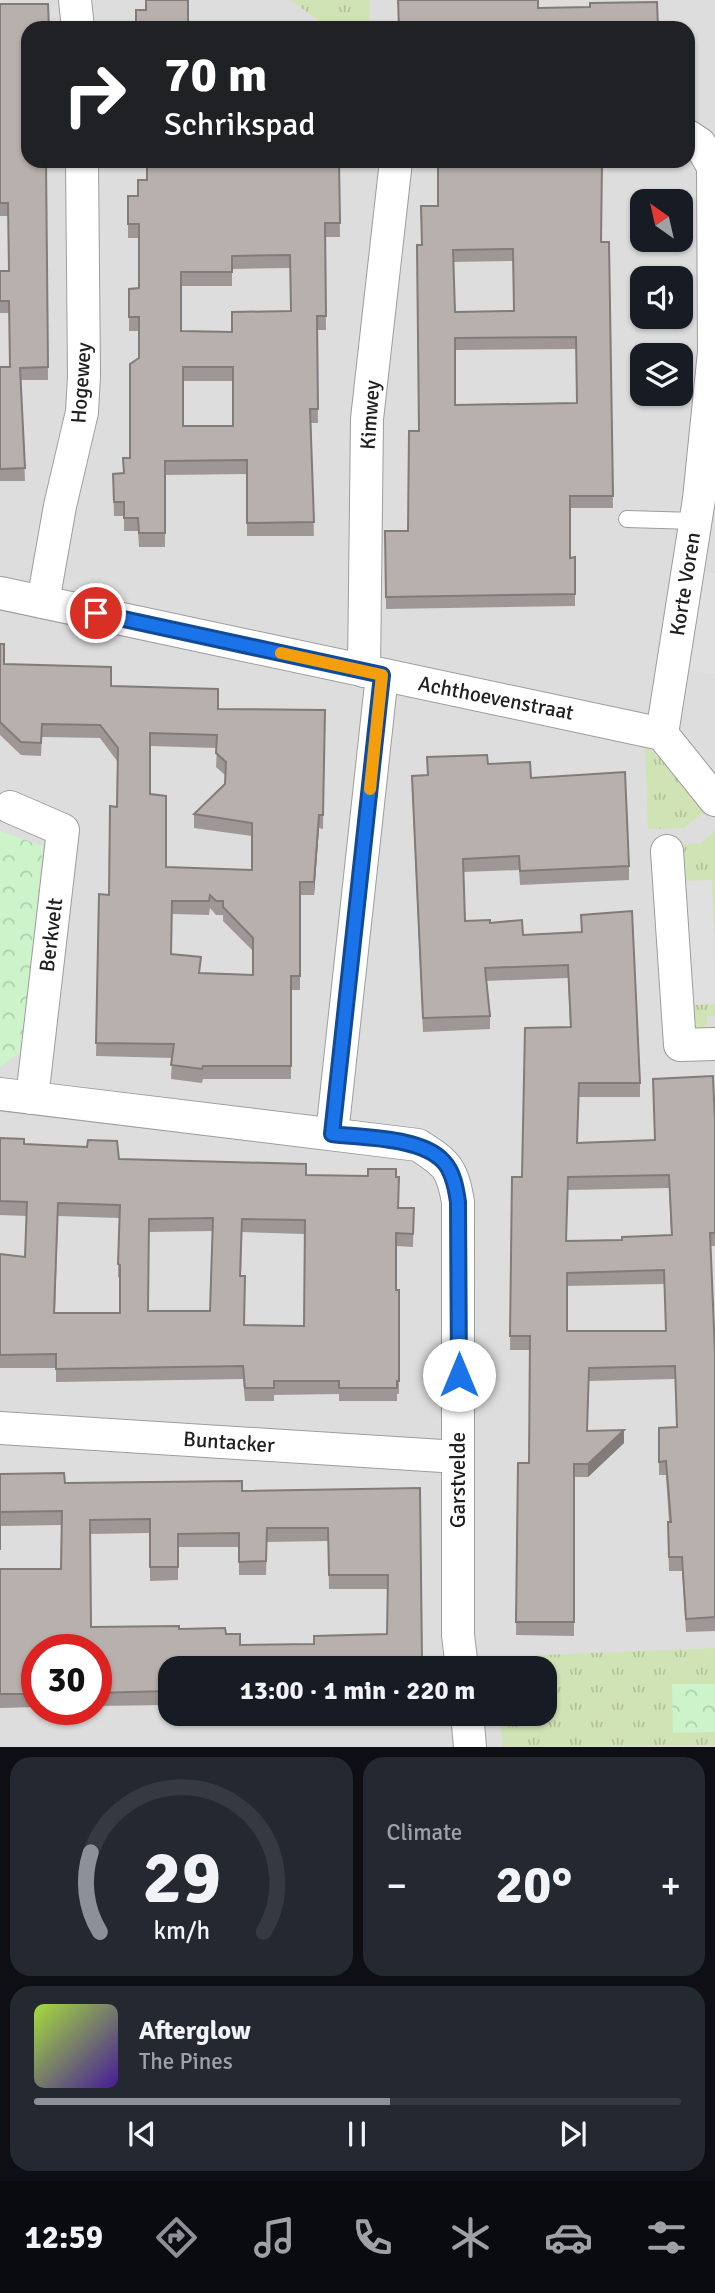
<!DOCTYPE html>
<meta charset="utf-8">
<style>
body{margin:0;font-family:Signika,sans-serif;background:#242831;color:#f1f3f6;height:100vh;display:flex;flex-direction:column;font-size:26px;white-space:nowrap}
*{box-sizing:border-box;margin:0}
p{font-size:23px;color:#9ea1a6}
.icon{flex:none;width:38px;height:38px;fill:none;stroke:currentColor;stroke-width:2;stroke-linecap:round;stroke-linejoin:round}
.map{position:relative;height:1747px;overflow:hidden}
.details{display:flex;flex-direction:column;gap:10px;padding:10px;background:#0d0f14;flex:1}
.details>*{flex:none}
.guide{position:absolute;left:21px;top:21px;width:674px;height:147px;border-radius:21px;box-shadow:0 2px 5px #0004;background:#202124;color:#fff;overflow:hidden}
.needle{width:46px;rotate:326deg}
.controls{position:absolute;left:630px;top:189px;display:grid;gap:14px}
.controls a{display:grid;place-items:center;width:63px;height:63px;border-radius:14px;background:#171b24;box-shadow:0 2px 5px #0004;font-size:35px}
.speed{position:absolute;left:21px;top:1634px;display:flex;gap:14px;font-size:35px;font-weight:700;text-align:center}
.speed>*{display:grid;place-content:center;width:91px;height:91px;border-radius:50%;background:#171b24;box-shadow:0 2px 5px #0004;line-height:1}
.speed .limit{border:10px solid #d22;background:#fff;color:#111}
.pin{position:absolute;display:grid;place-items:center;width:60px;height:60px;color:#fff;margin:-30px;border:4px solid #fff;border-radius:50%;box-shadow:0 2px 7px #0007}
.me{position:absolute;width:77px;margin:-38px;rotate:0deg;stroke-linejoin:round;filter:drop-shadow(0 0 5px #0008)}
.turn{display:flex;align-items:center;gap:24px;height:147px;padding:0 28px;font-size:32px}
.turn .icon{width:91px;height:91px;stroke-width:2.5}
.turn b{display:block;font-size:49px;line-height:60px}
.big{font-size:52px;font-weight:700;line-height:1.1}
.details .widget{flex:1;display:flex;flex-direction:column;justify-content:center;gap:10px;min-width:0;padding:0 24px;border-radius:21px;background:#242831}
.details .dial{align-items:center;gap:0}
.dial svg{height:182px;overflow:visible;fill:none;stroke:#363941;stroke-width:7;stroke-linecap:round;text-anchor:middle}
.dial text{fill:#f1f3f6;stroke:none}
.song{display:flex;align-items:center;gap:21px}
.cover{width:84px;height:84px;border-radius:10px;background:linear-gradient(135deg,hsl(80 70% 55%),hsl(260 70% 35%))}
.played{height:7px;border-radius:4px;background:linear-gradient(90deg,#8c9099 55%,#363941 55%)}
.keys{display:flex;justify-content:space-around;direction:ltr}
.heat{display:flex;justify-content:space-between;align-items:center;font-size:38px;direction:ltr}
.details .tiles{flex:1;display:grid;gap:10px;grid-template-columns:1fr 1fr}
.widget:last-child{grid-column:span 2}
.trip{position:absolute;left:158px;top:1656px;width:399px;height:70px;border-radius:21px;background:#171b24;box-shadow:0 2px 5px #0004;font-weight:700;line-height:70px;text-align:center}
.menu{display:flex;height:112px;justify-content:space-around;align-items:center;background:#090b0e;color:#9ea1a6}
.menu .icon{width:49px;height:49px}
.menu .on{color:#8c9099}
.menu b{font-size:32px;color:#f1f3f6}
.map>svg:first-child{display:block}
</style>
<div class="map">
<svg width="715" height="1747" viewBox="0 0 715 1747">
<defs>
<pattern id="grass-tufts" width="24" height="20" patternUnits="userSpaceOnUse" patternTransform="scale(1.75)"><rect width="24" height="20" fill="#d0e3b4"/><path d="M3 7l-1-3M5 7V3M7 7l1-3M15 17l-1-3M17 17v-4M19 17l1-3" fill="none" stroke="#b2c29a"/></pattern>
<pattern id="park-crowns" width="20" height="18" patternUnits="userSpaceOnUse" patternTransform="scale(1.75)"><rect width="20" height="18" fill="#ccf3ca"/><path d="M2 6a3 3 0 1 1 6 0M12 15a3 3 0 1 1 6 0" fill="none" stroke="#afd0ad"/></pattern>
</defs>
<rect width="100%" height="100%" fill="#efece7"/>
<!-- residential -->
<path fill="#dedddd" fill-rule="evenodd" d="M 0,0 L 715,0 L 715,1747 L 0,1747 ZM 28,28 L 688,28 L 688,161 L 28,161 ZM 642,201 L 681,201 L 681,240 L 642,240 ZM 642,278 L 681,278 L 681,317 L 642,317 ZM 642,355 L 681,355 L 681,394 L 642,394 ZM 37,1650 L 96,1650 L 96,1710 L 37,1710 ZM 170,1668 L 544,1668 L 544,1713 L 170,1713 Z"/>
<!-- grass -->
<g fill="url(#grass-tufts)">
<path d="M 290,0 L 370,0 L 369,28 L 329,28 Z"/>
<path d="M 645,746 L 661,759 L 704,812 L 684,828 L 648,829 Z"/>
<path d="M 715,831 L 715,938 L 712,880 L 685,881 L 684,844 L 701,843 Z"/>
<path d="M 715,1004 L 715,1016 L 707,1016 L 707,1031 L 691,1029 L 691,1005 Z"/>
<path d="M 715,1648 L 715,1745 L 503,1747 L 499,1713 L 544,1713 L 544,1668 L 494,1668 L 493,1657 Z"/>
</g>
<!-- park -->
<g fill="url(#park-crowns)">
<path d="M 0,831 L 43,846 L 22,1051 L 0,1067 Z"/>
<path d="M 672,1684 L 715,1684 L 715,1732 L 673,1733 Z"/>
</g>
<!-- parking -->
<g fill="#e0e0e0">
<path d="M 699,571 L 715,573 L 715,674 L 686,670 Z"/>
<path d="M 712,880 L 715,1004 L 691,1005 L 685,881 Z"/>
</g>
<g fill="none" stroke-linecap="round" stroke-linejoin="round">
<defs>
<path id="lane" d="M 627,519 L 695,521"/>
<g id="street">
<path d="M 75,0 L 78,28"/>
<path d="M 0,593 L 662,734 L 715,800"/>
<path d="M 43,602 L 60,506 L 82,412 L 84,376 L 82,161"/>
<path d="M 364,671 L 367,419 L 396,161"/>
<path d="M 662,734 L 699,499 L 714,352 L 713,167 L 700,144 L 688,136"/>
<path d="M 10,807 L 63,830 L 32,1098"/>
<path d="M 667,851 L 680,1045 L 715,1044"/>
<path d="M 0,1094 L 418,1145 C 446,1163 452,1167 458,1202 L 458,1635 L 462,1668"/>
<path d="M 332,1134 L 382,675"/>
<path d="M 0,1428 L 458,1457"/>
<path d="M 467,1713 L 470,1747"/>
</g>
</defs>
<!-- lane casing -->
<use href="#lane" stroke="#9d9d9d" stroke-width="18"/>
<!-- street casing -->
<use href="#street" stroke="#9d9d9d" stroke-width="34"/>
<!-- lane -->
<use href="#lane" stroke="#fff" stroke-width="16"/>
<!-- street -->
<use href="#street" stroke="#fff" stroke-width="32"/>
</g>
<!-- wall -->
<g fill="#9e9795" fill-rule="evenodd">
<path d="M 398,0 L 538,8 L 658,28 L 399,28 Z"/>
<path d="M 0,4 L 28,28 L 46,161 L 48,380 L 21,380 L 25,481 L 0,481 L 0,367 L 10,367 L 9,313 L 0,313 L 0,271 L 9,271 L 8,216 L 0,216 Z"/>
<path d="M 339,161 L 340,237 L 325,237 L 326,330 L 317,330 L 318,423 L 311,423 L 314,536 L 247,536 L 247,474 L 165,475 L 165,547 L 139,547 L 138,531 L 124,531 L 124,516 L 114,516 L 113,474 L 123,473 L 130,458 L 139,358 L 139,331 L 129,331 L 129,289 L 139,288 L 139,238 L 128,238 L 128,196 L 138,196 L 147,180 ZM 290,268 L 291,311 L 232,332 L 181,331 L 181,286 L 232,286 L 232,269 ZM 183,381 L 233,381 L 233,426 L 183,426 Z"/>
<path d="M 609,242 L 613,508 L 570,508 L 570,558 L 575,557 L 575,606 L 386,609 L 385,531 L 408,531 L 419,431 L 422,245 ZM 513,261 L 514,311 L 455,312 L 453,262 ZM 576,349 L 577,403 L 455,405 L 455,350 Z"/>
<path d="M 0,644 L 4,664 L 218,709 L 325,710 L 323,829 L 319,828 L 314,895 L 300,895 L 300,990 L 291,990 L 291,1079 L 203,1079 L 202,1083 L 171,1079 L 172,1058 L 96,1056 L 99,894 L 109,895 L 117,807 L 117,761 L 100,738 L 42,737 L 41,756 L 21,755 L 0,735 ZM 150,746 L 217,748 L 216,767 L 225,775 L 225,784 L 194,814 L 194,828 L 252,836 L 252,870 L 166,867 L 150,794 ZM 210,908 L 216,915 L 223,915 L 223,921 L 253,951 L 253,975 L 200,973 L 172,954 L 172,914 L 209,915 Z"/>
<path d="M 488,764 L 531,778 L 629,866 L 629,880 L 520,885 L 519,870 L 463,872 L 465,921 L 490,923 L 523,935 L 582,933 L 640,1083 L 640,1097 L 579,1097 L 577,1143 L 655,1140 L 715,1122 L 715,1246 L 711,1246 L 715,1353 L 715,1631 L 686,1632 L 682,1571 L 669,1571 L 668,1536 L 669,1522 L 666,1475 L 659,1475 L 659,1428 L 677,1427 L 675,1379 L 589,1381 L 587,1431 L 624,1443 L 588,1477 L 574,1477 L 574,1636 L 516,1635 L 518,1463 L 529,1463 L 530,1350 L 510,1350 L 512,1177 L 522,1177 L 570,1027 L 568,978 L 486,981 L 490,1016 L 490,1029 L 423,1032 L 412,789 L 412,776 L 427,775 ZM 669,1188 L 671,1235 L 622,1240 L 566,1241 L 568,1190 ZM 664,1284 L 666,1331 L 567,1331 L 567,1286 Z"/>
<path d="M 0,1138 L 24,1144 L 119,1159 L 306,1175 L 396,1177 L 398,1208 L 414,1208 L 413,1247 L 396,1246 L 396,1290 L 399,1290 L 399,1394 L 397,1394 L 397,1401 L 339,1401 L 339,1394 L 274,1395 L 274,1401 L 245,1401 L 243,1379 L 56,1382 L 56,1368 L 0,1368 L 0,1254 L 25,1257 L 27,1216 L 0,1215 ZM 58,1216 L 119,1218 L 118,1277 L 120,1278 L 120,1313 L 55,1313 ZM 213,1231 L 210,1311 L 149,1311 L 149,1232 ZM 242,1232 L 305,1234 L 304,1326 L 244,1325 L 241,1276 Z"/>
<path d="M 0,1474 L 65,1483 L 242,1491 L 420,1488 L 422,1668 L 170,1668 L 170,1713 L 213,1713 L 167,1714 L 167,1705 L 96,1706 L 96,1650 L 37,1650 L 37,1707 L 0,1708 L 0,1569 L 61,1569 L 62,1525 L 0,1526 L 0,1564 ZM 150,1533 L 150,1581 L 178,1580 L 178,1547 L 239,1547 L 239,1575 L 266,1575 L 267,1542 L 328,1541 L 329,1589 L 387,1589 L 387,1634 L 314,1644 L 240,1645 L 226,1634 L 179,1629 L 91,1627 L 90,1534 Z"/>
</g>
<!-- shaded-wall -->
<g fill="#817b79">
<path d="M 319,815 L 319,828 L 314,895 L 314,882 Z"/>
<path d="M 624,1430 L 624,1443 L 588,1477 L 588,1464 Z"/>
</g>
<!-- building -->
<g fill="#b8b0ad" stroke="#817b79" stroke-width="2" fill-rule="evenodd">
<path d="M 146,0 L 188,0 L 188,28 L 136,28 L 136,10 L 146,10 Z"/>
<path d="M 398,0 L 538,0 L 538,8 L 590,7 L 590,3 L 657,2 L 658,28 L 475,28 L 475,25 L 399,27 Z"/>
<path d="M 0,4 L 48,4 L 49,28 L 28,28 L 28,161 L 46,161 L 48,367 L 20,368 L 25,468 L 0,469 L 0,367 L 10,367 L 9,301 L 0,301 L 0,271 L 9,271 L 8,203 L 0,203 Z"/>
<path d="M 147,161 L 339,161 L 340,223 L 325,223 L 326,316 L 317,316 L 318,409 L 310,409 L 314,522 L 247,523 L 247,460 L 165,461 L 165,533 L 139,533 L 138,518 L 124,518 L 124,502 L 114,502 L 113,474 L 124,473 L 123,458 L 130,458 L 130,364 L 139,358 L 139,317 L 129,317 L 129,289 L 139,288 L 139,224 L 128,224 L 128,196 L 138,196 L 138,180 L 147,180 ZM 290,255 L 291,311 L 232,312 L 232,332 L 181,331 L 181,272 L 232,272 L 232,256 ZM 183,367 L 233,367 L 233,426 L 183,426 Z"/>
<path d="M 438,161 L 602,161 L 601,242 L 609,242 L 613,496 L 570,496 L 570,558 L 575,557 L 575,594 L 386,597 L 385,531 L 408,531 L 409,431 L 419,431 L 417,245 L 422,245 L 421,206 L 438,206 ZM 513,249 L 514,311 L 455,312 L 453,250 ZM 576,337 L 577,403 L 455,405 L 455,338 Z"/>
<path d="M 0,644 L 4,644 L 4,664 L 111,667 L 111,686 L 218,689 L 218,709 L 325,710 L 323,815 L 319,815 L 314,882 L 300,882 L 300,976 L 291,976 L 291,1066 L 203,1066 L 202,1069 L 171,1065 L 174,1044 L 96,1043 L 99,894 L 109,895 L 110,806 L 117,807 L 118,748 L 100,725 L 42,724 L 41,743 L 21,742 L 0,722 ZM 150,733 L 217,735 L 216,753 L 226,762 L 225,784 L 194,814 L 252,823 L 252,870 L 166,867 L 166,796 L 150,794 ZM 210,895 L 216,901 L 223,901 L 223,907 L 253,938 L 253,975 L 199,973 L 201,957 L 171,954 L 172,901 L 209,901 Z"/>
<path d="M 487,755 L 488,764 L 530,762 L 531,778 L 625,772 L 629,866 L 520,871 L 519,856 L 463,859 L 465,921 L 490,920 L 490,923 L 522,920 L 523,935 L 582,932 L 581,915 L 632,911 L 640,1083 L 579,1083 L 577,1143 L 655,1140 L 653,1079 L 713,1076 L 715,1122 L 715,1233 L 710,1233 L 715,1353 L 715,1617 L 686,1619 L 682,1557 L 669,1557 L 668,1522 L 671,1522 L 666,1461 L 659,1462 L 659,1428 L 677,1427 L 675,1366 L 589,1368 L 587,1431 L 624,1430 L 588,1464 L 574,1464 L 574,1622 L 516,1622 L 518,1463 L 529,1463 L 530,1336 L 510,1336 L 512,1177 L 522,1177 L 525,1028 L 571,1027 L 568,965 L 485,968 L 490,1016 L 423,1018 L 412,776 L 428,775 L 427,757 ZM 669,1175 L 672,1235 L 622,1237 L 622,1240 L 566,1241 L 568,1177 ZM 664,1270 L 666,1331 L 567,1331 L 567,1273 Z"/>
<path d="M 0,1138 L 24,1139 L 24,1144 L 87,1147 L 88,1140 L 117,1141 L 119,1159 L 306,1164 L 306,1175 L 368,1176 L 368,1169 L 396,1169 L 396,1177 L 399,1177 L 398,1208 L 414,1208 L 413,1234 L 396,1233 L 396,1290 L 399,1290 L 399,1381 L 397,1381 L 397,1388 L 339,1388 L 339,1381 L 274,1381 L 274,1388 L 245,1388 L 243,1366 L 56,1369 L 56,1354 L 0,1355 L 0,1254 L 25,1257 L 27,1202 L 0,1201 ZM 58,1203 L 120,1205 L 118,1264 L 120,1265 L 120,1313 L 54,1313 ZM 213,1218 L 210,1311 L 148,1311 L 149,1219 ZM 242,1219 L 305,1220 L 304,1326 L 244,1325 L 245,1276 L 240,1276 Z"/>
<path d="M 64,1473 L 65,1483 L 242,1481 L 242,1491 L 420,1488 L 422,1660 L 407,1661 L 407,1668 L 170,1668 L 170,1701 L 167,1701 L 167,1691 L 96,1693 L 96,1650 L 37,1650 L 37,1694 L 0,1694 L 0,1569 L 61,1569 L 62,1511 L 0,1512 L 0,1550 L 0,1474 ZM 150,1519 L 150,1567 L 178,1567 L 178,1534 L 239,1533 L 239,1562 L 266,1561 L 267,1528 L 328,1528 L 329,1575 L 388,1575 L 387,1634 L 314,1636 L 314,1644 L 240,1645 L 240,1634 L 226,1634 L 225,1628 L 179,1629 L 179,1626 L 91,1627 L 90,1520 Z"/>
</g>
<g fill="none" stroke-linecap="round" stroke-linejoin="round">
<defs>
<path id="route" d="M 96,613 L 382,675 L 332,1134 C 363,1138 421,1137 443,1161 C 453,1171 456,1188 458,1202 L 459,1375"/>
</defs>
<!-- route casing -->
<use href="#route" stroke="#114b97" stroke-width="18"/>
<!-- route -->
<use href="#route" stroke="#1a73e8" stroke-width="12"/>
<!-- slow -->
<path stroke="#f59e0b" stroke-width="12" d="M 281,653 L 382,675 L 370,789"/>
</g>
<g text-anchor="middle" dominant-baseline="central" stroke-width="5" stroke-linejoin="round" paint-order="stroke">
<!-- street labels -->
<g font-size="21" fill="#202020" stroke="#fff">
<text transform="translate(81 383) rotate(-86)">Hogewey</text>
<text transform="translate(370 415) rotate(-86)">Kimwey</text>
<text transform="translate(685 584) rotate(-81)">Korte Voren</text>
<text transform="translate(496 698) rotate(11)">Achthoevenstraat</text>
<text transform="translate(51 935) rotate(-83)">Berkvelt</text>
<text transform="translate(229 1442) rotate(4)">Buntacker</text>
<text transform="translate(458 1480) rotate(-90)">Garstvelde</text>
</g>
</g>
</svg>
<div class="controls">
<a><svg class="needle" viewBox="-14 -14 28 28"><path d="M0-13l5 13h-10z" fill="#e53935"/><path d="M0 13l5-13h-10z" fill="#9ea1a6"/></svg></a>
<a><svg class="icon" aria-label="sound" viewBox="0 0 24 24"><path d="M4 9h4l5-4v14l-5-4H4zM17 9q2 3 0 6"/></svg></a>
<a><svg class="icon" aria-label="layers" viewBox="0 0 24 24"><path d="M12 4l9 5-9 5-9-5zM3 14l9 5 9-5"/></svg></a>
</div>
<div class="speed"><div class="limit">30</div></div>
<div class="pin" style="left:96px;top:613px;background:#d93025"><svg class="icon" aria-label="arrive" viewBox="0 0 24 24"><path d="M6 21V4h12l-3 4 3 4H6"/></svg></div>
<svg class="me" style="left:459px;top:1375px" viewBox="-20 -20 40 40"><circle r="19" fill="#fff"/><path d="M0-13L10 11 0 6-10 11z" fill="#1a73e8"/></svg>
<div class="trip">13:00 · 1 min · 220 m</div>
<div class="guide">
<div class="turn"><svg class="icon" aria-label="right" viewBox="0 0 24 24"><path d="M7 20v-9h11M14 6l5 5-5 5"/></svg><div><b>70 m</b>Schrikspad</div></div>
</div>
</div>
<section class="details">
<div class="tiles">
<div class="widget dial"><svg viewBox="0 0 100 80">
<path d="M14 69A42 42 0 1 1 86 69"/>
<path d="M14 69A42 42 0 0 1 10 34" stroke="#8c9099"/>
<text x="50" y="56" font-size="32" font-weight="700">29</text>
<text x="50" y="72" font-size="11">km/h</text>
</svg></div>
<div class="widget"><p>Climate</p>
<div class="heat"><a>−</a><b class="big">20°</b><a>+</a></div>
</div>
<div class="widget">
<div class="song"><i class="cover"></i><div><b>Afterglow</b><p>The Pines</p></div></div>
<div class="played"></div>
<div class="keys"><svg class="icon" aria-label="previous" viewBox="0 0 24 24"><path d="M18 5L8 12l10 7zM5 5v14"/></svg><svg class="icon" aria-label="pause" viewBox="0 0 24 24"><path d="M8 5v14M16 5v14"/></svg><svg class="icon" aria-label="next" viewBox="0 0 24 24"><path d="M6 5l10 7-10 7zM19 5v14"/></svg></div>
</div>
</div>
</section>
<nav class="menu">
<b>12:59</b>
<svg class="icon on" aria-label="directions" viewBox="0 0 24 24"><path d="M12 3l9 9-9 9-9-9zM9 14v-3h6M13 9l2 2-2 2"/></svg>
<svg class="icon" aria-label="music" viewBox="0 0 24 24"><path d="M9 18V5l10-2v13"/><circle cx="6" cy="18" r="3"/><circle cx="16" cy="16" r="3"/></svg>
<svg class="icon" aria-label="phone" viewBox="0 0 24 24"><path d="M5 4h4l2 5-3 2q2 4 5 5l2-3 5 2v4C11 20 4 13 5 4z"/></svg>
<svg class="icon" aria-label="climate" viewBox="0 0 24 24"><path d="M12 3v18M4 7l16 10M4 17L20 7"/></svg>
<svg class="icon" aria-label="car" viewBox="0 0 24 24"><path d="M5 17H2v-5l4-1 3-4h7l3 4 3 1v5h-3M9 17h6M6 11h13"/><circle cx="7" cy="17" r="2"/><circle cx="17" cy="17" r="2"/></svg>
<svg class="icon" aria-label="filters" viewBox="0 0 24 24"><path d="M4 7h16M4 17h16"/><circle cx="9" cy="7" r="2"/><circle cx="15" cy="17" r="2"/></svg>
</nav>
